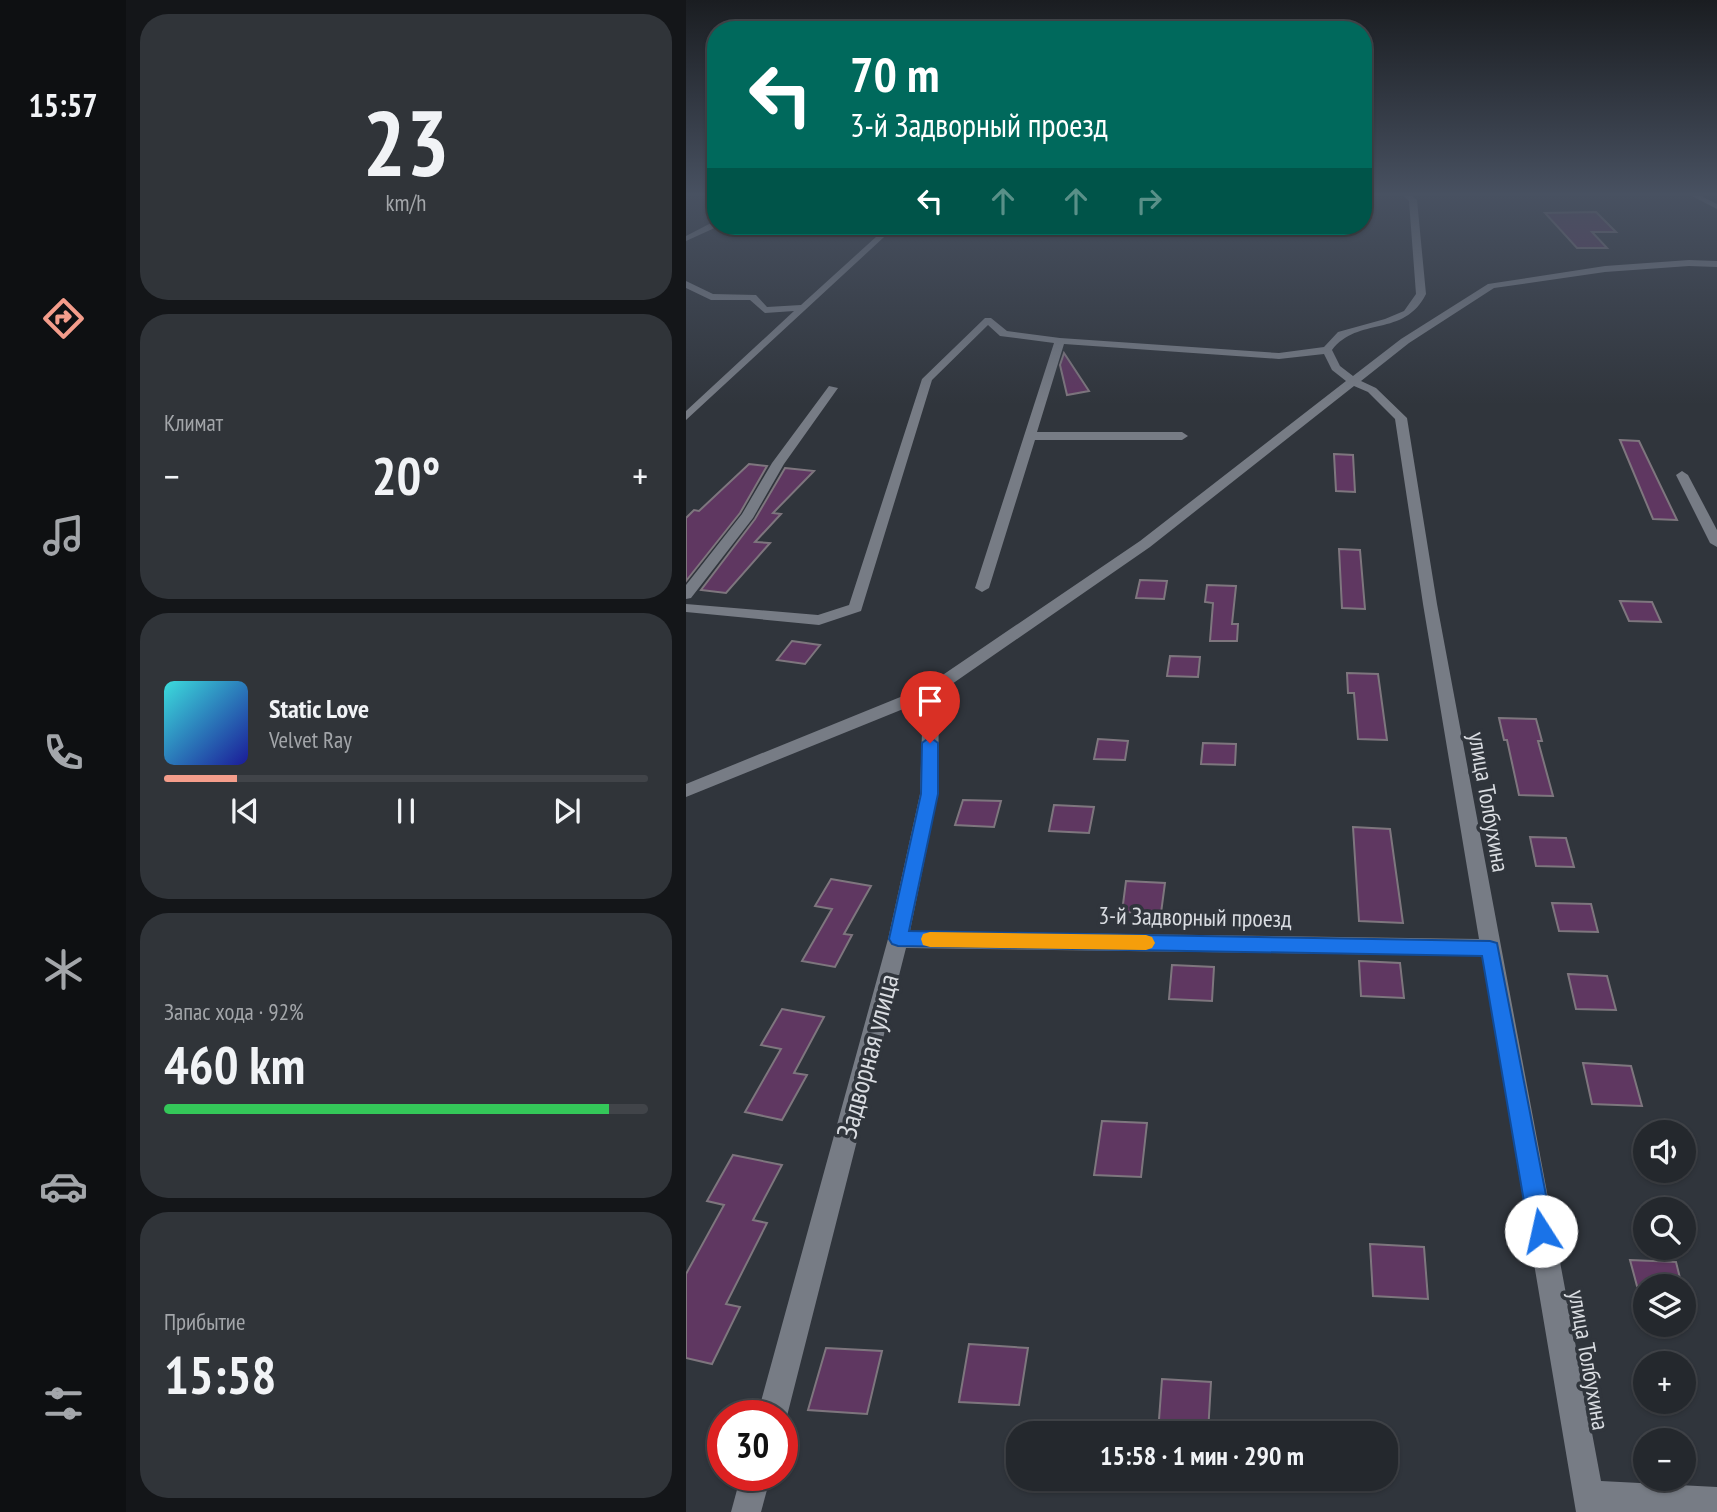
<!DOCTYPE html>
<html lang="ru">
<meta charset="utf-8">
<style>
body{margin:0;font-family:"PT Sans Narrow",sans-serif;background:#303439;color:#f1f3f6;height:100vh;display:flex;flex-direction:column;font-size:26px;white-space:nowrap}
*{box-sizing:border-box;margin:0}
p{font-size:23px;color:#a3a6aa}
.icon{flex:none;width:38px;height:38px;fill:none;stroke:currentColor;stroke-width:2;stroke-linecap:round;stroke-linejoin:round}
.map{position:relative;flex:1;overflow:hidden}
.drawer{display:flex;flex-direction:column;gap:14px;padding:14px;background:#141619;width:560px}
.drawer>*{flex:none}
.top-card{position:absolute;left:21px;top:21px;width:665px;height:214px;border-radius:28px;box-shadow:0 2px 5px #0004,0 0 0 2px #414449;background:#00695c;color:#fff;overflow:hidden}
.tools{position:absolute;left:947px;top:1120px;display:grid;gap:14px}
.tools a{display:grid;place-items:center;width:63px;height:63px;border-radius:50%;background:#24282d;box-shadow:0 2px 5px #0004,0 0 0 2px #414449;font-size:35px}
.speed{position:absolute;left:21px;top:1400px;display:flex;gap:14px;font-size:35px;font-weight:700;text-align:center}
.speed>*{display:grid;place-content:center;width:91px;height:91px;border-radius:50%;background:#24282d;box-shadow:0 2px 5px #0004,0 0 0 2px #414449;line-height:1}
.speed .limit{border:10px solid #d22;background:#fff;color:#111}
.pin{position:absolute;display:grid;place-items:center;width:60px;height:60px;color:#fff;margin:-72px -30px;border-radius:50% 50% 50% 0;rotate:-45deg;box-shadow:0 0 7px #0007}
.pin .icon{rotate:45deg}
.me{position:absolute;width:77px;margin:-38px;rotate:350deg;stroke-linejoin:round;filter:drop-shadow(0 0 5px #0008)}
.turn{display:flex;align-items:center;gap:24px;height:147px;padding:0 28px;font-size:32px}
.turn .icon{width:91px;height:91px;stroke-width:2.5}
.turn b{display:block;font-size:49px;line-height:60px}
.lanes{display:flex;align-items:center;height:66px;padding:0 28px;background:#0003;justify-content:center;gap:35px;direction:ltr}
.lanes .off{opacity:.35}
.big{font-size:52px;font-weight:800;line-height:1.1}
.drawer .card{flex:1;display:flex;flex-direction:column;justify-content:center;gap:10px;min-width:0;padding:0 24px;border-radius:28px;background:#303439}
.drawer .dial{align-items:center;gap:0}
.dial b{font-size:91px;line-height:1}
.song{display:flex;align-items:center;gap:21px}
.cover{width:84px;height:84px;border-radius:10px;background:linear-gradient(135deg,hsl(180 70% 55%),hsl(240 70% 35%))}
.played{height:7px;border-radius:4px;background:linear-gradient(90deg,#f49d8b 15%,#414449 15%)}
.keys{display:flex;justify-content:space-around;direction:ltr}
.heat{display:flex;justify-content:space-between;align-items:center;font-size:38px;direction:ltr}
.charge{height:10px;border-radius:5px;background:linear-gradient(90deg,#34c759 92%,#414449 0)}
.trip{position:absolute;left:320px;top:1421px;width:392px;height:70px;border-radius:28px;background:#24282d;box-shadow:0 2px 5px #0004,0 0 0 2px #414449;font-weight:800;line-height:70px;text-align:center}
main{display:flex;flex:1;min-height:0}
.menu{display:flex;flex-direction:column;width:126px;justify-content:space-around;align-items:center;background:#0e1012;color:#a3a6aa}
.menu .icon{width:49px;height:49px}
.menu .selected{color:#f49d8b}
.menu b{font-size:32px;color:#f1f3f6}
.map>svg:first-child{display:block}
</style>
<main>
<nav class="menu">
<b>15:57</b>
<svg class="icon selected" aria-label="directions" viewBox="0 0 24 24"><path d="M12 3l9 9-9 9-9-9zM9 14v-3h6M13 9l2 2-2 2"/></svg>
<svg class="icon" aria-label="music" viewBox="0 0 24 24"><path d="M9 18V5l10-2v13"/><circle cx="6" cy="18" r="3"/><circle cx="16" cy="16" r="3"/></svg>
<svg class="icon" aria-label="phone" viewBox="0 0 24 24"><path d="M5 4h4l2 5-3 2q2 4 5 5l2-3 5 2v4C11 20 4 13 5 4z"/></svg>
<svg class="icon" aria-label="climate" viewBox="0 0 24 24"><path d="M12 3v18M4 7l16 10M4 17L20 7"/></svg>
<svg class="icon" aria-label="car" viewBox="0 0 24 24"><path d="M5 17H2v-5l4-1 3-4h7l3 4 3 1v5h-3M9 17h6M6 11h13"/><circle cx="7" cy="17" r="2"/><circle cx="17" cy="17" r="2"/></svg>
<svg class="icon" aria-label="filters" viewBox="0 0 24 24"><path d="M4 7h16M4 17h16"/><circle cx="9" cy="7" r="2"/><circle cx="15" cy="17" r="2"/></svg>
</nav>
<section class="drawer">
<div class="card dial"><b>23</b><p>km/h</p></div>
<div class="card"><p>Климат</p>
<div class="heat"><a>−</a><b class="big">20°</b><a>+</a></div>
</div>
<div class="card">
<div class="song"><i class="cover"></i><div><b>Static Love</b><p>Velvet Ray</p></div></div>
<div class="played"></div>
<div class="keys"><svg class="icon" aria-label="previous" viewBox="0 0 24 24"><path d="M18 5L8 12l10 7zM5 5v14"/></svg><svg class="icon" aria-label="pause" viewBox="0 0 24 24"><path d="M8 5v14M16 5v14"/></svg><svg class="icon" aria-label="next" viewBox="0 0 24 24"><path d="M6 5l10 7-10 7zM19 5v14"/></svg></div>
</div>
<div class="card"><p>Запас хода · 92%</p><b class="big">460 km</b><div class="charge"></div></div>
<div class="card"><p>Прибытие</p><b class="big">15:58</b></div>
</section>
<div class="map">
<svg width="1031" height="1512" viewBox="0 0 1031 1512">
<rect width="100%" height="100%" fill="#30353c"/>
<!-- building -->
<g fill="#5f3761" stroke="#7e767e" stroke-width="2">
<path d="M 910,212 L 930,232 L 906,232 L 921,248 L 891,248 L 859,213 Z"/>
<path d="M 378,353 L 403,391 L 381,395 L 374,365 Z"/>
<path d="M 934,440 L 953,441 L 991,520 L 967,519 Z"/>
<path d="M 648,454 L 667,455 L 669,492 L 650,491 Z"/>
<path d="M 63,464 L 81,466 L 54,513 L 0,581 L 0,518 L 8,510 L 13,511 Z"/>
<path d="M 99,468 L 128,471 L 87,513 L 95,514 L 69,542 L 84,543 L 40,593 L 15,590 L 69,519 Z"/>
<path d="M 653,549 L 674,550 L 679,609 L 656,608 Z"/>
<path d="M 454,580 L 481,581 L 478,599 L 450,598 Z"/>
<path d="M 521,585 L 550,586 L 546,624 L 552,624 L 551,641 L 524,641 L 527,603 L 519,602 Z"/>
<path d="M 934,601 L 966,602 L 975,622 L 943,621 Z"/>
<path d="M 106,641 L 134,645 L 119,664 L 91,660 Z"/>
<path d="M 484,656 L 514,657 L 512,677 L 481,676 Z"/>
<path d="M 661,673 L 692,674 L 701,740 L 672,739 L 668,693 L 662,693 Z"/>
<path d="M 813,718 L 850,719 L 856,741 L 852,741 L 867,796 L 833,795 L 821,740 L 818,740 Z"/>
<path d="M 412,739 L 442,741 L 439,760 L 408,759 Z"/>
<path d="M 517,743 L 550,744 L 549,765 L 515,764 Z"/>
<path d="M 277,800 L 315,801 L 308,827 L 269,825 Z"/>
<path d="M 368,805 L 408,807 L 403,833 L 363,831 Z"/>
<path d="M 667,827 L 704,829 L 717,923 L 673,921 Z"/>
<path d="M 844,837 L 880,838 L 888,867 L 850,866 Z"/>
<path d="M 145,879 L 185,886 L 158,934 L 166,935 L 149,967 L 116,961 L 146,909 L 129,906 Z"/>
<path d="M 440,881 L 479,883 L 475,913 L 436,912 Z"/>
<path d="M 866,903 L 905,904 L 912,932 L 873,931 Z"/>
<path d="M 673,961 L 714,963 L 718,998 L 675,996 Z"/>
<path d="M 486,965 L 528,967 L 526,1001 L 483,999 Z"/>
<path d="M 882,974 L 921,976 L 930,1010 L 890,1009 Z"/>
<path d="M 96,1009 L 138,1017 L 108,1073 L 121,1075 L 96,1120 L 59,1112 L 95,1049 L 75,1045 Z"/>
<path d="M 897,1063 L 945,1066 L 956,1106 L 906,1104 Z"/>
<path d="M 416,1121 L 461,1123 L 455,1177 L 408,1175 Z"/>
<path d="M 47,1155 L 96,1165 L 67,1220 L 81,1223 L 40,1304 L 54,1307 L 26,1364 L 0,1358 L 0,1274 L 38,1205 L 21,1201 Z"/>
<path d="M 684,1244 L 738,1247 L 742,1299 L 687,1296 Z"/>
<path d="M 944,1260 L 990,1262 L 996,1286 L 951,1286 Z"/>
<path d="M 283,1344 L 342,1348 L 333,1405 L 273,1402 Z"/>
<path d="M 140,1348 L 196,1351 L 181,1414 L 122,1410 Z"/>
<path d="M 476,1379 L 525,1382 L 522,1433 L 472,1433 Z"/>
</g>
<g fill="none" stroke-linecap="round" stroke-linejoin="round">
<!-- street -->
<g fill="#777c85" fill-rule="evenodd">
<path d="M 716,194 L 723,194 L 731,200 L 740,294 C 718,338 672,316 646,350 L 654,366 L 667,376 L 715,339 L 802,284 L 919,266 L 1003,260 L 1031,261 L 1031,267 L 1003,266 L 919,272 L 808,288 L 723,343 L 675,381 L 690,388 L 721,418 L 751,604 L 915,1481 L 1031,1487 L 1031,1512 L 890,1512 L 796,956 L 220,948 L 101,1416 L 96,1426 L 96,1416 L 71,1416 L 202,939 L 234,794 L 237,701 L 0,797 L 0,784 L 239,687 L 454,541 L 660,381 L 646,370 L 638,354 L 593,359 L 378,344 L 351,432 L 496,432 L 502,436 L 496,440 L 349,440 L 303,588 L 296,592 L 289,588 L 368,343 L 314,336 L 302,325 L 246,380 L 175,611 L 133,625 L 0,612 L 0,604 L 132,615 L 163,605 L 236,379 L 299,318 L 305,318 L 321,331 L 374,338 L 593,353 L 638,347 L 652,332 L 699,319 L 718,311 L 730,294 L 723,201 ZM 668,386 L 682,392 L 709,419 L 737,604 L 793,939 L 224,931 L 252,794 L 253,693 L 464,547 Z"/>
<path d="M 1002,194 L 1011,194 L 1031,204 L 1031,209 Z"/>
<path d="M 27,222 L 33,226 L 0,241 L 0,236 Z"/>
<path d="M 202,226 L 210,226 L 0,420 L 0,411 L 108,311 L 79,313 L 64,300 L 25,300 L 0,288 L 0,281 L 27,294 L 70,295 L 81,307 L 115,305 Z"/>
<path d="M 143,386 L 152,388 L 98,464 L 67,518 L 5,598 L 0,599 L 0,585 L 56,514 L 86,463 Z"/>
<path d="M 996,471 L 1002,475 L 1031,530 L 1031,547 L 1024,543 L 990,475 Z"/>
<path d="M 55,1475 L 85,1475 L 75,1512 L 45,1512 Z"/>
</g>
</g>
<!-- sky -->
<linearGradient id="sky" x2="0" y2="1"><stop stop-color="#1a1d21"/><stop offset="0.48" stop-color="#485161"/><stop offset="1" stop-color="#485161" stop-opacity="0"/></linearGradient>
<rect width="1031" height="405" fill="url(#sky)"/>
<!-- route -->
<path fill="#1a73e8" stroke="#114b97" stroke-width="2" d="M 244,737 L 252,743 L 252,794 L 223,931 L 804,941 L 811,943 L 867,1231 L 863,1239 L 855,1243 L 846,1239 L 843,1231 L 796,956 L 212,946 L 206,944 L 203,939 L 235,794 L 236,743 Z"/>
<!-- slow -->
<path fill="#f59e0b" d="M 244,932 L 460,935 L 466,937 L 469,943 L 466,948 L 460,950 L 244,947 L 237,945 L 235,939 L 237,934 Z"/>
<g text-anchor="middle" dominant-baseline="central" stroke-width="7" stroke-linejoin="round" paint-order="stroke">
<!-- street labels -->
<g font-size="24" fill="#d9dce1" stroke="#30353c">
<text transform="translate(803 802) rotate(80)">улица Толбухина</text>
<text transform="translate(509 917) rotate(1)">3-й Задворный проезд</text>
<text transform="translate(903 1360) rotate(80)">улица Толбухина</text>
</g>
<!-- near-street labels -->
<g font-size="28" fill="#d9dce1" stroke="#30353c">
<text transform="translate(181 1056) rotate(-75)">Задворная улица</text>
</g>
</g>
</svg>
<div class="tools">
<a><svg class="icon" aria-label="sound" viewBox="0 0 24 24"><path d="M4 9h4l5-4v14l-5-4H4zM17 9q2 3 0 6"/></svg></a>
<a><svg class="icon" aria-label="search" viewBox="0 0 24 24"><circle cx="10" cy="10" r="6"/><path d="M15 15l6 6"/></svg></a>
<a><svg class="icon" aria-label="layers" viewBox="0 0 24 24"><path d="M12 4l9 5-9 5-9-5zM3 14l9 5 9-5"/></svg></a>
<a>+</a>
<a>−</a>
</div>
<div class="speed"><div class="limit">30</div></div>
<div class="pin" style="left:244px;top:743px;background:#d93025"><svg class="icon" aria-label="arrive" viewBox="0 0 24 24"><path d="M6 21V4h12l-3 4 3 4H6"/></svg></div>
<svg class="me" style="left:855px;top:1231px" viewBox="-20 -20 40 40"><circle r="19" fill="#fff"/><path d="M0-13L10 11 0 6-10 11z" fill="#1a73e8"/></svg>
<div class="trip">15:58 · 1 мин · 290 m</div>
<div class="top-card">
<div class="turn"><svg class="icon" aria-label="left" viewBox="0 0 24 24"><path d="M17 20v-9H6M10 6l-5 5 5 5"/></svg><div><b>70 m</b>3-й Задворный проезд</div></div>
<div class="lanes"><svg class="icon" aria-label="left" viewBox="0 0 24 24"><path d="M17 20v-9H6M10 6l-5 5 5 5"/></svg><svg class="icon off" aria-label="ahead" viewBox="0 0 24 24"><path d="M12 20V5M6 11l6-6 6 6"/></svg><svg class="icon off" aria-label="ahead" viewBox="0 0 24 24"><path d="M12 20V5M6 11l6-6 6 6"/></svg><svg class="icon off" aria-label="right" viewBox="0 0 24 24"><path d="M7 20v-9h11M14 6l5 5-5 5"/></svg></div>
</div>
</div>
</main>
